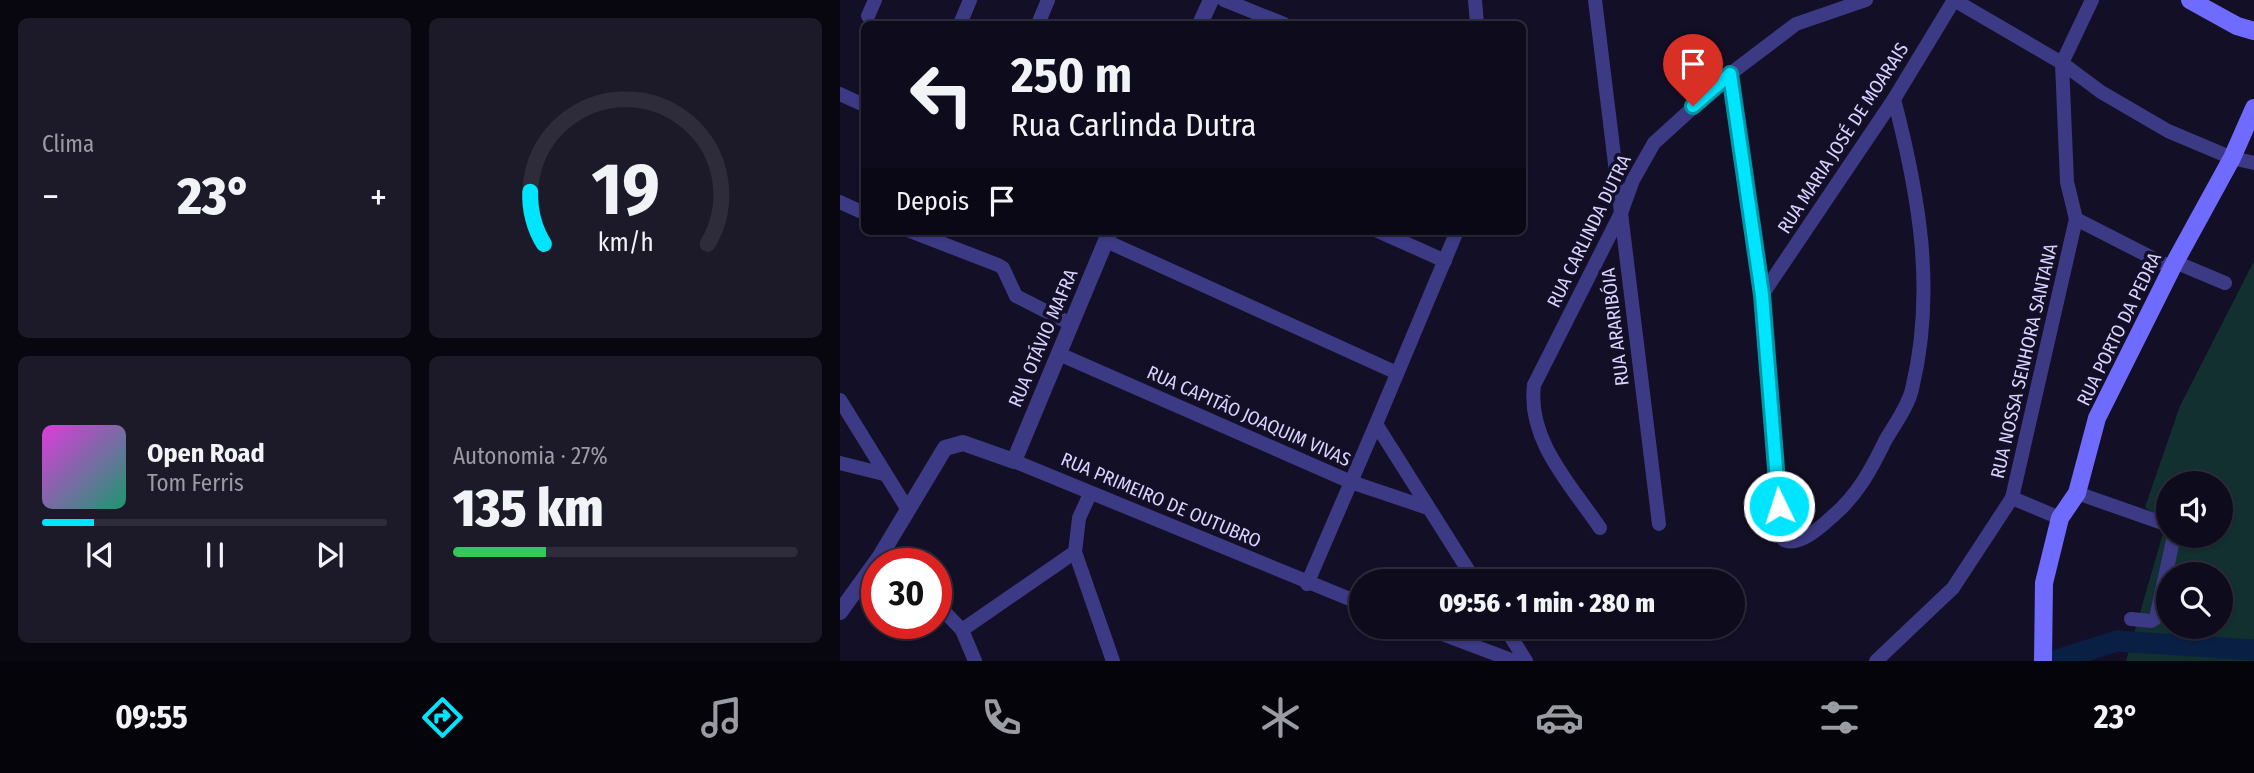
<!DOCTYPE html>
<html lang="pt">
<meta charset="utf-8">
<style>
body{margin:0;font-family:"Fira Sans Condensed",sans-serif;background:#1c1929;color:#f1f3f6;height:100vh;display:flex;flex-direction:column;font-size:26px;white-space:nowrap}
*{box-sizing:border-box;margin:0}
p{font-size:23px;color:#9b9ba3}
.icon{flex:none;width:38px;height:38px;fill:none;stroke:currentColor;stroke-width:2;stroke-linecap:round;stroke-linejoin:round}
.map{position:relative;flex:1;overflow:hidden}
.drawer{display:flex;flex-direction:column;gap:18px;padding:18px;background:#08060f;width:840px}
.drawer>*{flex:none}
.top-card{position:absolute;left:21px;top:21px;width:665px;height:214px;border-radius:10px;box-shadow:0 2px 5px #0004,0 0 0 2px #2e2b3b;background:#0e0b1c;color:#f1f3f6;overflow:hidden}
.tools{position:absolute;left:1316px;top:471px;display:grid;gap:14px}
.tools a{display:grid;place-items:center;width:77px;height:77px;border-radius:50%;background:#0e0b1c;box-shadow:0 2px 5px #0004,0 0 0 2px #2e2b3b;font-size:35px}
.speed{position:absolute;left:21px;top:548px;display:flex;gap:14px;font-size:35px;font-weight:700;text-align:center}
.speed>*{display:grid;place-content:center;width:91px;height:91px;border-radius:50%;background:#0e0b1c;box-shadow:0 2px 5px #0004,0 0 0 2px #2e2b3b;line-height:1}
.speed .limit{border:10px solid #d22;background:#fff;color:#111}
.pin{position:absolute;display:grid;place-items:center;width:60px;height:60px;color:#fff;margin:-72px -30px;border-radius:50% 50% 50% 0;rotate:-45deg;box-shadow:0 0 7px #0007}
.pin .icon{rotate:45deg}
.me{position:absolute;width:77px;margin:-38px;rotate:356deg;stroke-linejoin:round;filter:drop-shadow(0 0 5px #0008)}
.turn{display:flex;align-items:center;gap:24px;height:147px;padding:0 35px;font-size:32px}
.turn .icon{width:91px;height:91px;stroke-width:2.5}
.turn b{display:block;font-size:49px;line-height:60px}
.then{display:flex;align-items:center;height:66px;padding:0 35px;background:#0003;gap:14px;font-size:26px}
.big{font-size:52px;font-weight:800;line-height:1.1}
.drawer .tile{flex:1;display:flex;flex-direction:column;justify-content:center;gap:10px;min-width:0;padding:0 24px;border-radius:10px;background:#1c1929}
.drawer .dial{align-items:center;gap:0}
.dial svg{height:182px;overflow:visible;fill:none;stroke:#2e2b3b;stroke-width:7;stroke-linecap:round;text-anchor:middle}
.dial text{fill:#f1f3f6;stroke:none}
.song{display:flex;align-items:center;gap:21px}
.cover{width:84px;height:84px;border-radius:10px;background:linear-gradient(135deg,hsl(300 70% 55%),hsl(160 70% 35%))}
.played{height:7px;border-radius:4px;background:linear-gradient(90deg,#00e5ff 15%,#2e2b3b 15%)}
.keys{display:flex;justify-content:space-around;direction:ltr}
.heat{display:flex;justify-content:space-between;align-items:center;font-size:38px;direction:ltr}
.charge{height:10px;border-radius:5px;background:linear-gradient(90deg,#34c759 27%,#2e2b3b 0)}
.drawer .tiles{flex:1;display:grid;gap:18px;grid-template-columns:repeat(2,1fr)}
.trip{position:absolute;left:509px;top:569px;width:396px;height:70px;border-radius:35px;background:#0e0b1c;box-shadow:0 2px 5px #0004,0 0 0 2px #2e2b3b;font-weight:800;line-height:70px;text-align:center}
.dock{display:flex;height:112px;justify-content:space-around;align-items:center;background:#06040b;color:#9b9ba3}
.dock .icon{width:49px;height:49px}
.dock .current{color:#00e5ff}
.dock b{font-size:32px;color:#f1f3f6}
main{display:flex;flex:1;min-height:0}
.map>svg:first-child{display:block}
</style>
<main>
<section class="drawer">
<div class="tiles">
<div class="tile"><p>Clima</p>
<div class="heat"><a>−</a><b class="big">23°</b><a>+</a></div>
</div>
<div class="tile dial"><svg viewBox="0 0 100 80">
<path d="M14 69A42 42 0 1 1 86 69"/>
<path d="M14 69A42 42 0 0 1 8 46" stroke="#00e5ff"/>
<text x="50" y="56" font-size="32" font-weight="700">19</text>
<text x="50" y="72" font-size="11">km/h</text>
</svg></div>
<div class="tile">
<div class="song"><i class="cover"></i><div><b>Open Road</b><p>Tom Ferris</p></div></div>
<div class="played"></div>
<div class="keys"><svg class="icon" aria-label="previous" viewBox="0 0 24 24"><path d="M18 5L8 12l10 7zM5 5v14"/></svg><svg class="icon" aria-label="pause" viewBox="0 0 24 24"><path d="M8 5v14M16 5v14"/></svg><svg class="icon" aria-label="next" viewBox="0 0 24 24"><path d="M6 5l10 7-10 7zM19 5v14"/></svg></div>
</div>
<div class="tile"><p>Autonomia · 27%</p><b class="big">135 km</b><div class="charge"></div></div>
</div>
</section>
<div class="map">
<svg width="1414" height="661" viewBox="0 0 1414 661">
<rect width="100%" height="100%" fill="#130f26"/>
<!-- green -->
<path fill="#12302f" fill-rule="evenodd" d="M 1414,261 L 1414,661 L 1286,661 L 1326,523 L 1305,507 L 1340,406 ZM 1328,483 L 1381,483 L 1381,536 L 1328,536 ZM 1328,574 L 1381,574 L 1381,626 L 1328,626 Z"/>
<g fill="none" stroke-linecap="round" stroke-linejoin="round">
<!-- river -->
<path stroke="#0a1f44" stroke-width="21" d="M 1220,659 L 1277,641 L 1414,650"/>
<!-- minor -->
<g stroke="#3d3a85" stroke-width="14">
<path d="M 384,0 L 444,24"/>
<path d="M 635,0 L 637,24"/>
<path d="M 755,0 L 819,524"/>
<path d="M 1114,0 L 1222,63 L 1261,92 L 1328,131 L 1392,158 L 1414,163"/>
<path d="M 28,16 L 35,0"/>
<path d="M 120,24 L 130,0"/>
<path d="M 198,24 L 208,0"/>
<path d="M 890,74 L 922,295 L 941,533 L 944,540 C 960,547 982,526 994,515 C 1018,494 1031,470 1045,441 C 1054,425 1068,407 1072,389 C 1096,291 1079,195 1054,99"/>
<path d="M 0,94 L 24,105"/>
<path d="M 0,202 L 24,213"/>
<path d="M 1236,219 L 1332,268"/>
<path d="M 70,231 L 158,265 L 163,268 L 176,296 L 231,324"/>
<path d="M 538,231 L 605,261"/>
<path d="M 617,231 L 536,424 L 635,581"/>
<path d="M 266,241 L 557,373"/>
<path d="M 1335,262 L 1385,283"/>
<path d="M 922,295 L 1054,99 L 1114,0"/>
<path d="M 219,354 L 511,482 L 588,508"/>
<path d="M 0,400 L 68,510"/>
<path d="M 174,461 L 522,604"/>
<path d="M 0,463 L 44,474"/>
<path d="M 1237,493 L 1328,525"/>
<path d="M 250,494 L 239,518 L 235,552 L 273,661"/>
<path d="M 1172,498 L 1220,518"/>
<path d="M 760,528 C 731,485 687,440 694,385 L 781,213 L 793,180 L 814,143 L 890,74 L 956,24 L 1026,0"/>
<path d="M 467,584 L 536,424"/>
<path d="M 96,603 L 122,630 L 135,661"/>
<path d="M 1291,619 L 1311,621 L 1316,618 L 1334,536"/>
<path d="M 581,626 L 674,661"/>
<path d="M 664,626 L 686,661"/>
<path d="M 122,630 L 235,552"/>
<path d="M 1036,661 L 1113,588 L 1172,498 L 1236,219 L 1227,182 L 1222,63 L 1252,0"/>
</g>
<!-- tertiary -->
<g stroke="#3d3a85" stroke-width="16">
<path d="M 360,24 L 371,0"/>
<path d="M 0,612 L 39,558 L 105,448 L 123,443 L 174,461 L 270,231"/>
</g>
<!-- secondary -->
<g stroke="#6f6bff" stroke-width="18">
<path d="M 1350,0 L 1397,26 L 1414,31"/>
<path d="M 1203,661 L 1204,583 L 1220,518 L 1237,493 L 1257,418 L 1335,262 L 1392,158 L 1414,108"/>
</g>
</g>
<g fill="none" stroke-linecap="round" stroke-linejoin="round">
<defs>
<path id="route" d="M 853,106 L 890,74 L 922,295 L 939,506"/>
</defs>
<!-- route casing -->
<use href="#route" stroke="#0095a6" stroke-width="18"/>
<!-- route -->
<use href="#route" stroke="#00e5ff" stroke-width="12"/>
</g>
<g text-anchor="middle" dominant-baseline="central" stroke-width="7" stroke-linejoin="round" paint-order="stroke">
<!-- street labels -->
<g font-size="19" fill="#d9d4ff" stroke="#130f26">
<text transform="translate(1003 138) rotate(-57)">RUA MARIA JOSÉ DE MOARAIS</text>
<text transform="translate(749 231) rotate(-64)">RUA CARLINDA DUTRA</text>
<text transform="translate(775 327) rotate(-97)">RUA ARARIBÓIA</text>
<text transform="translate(1279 329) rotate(-64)">RUA PORTO DA PEDRA</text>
<text transform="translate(203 338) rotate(-67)">RUA OTÁVIO MAFRA</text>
<text transform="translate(1184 361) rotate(-77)">RUA NOSSA SENHORA SANTANA</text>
<text transform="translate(409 416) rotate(24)">RUA CAPITÃO JOAQUIM VIVAS</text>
<text transform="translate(321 500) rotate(23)">RUA PRIMEIRO DE OUTUBRO</text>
</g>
</g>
</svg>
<div class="tools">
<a><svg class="icon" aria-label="sound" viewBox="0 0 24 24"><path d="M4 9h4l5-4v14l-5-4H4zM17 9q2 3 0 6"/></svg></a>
<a><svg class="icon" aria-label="search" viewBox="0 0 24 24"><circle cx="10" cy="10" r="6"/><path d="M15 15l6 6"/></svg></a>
</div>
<div class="speed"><div class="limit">30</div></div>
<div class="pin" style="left:853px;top:106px;background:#d93025"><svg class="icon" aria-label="arrive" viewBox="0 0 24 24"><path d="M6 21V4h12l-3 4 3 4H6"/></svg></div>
<svg class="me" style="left:939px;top:506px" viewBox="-20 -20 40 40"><circle r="17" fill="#00e5ff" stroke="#fff" stroke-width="3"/><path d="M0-11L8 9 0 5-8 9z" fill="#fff"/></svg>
<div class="trip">09:56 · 1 min · 280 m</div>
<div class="top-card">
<div class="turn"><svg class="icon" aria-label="left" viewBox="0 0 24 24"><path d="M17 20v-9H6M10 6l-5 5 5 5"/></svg><div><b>250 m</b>Rua Carlinda Dutra</div></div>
<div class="then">Depois<svg class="icon" aria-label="arrive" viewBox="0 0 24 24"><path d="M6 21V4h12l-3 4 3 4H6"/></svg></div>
</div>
</div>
</main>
<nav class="dock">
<b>09:55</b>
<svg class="icon current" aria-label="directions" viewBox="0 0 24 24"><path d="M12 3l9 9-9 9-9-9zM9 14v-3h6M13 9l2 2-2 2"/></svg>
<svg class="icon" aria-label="music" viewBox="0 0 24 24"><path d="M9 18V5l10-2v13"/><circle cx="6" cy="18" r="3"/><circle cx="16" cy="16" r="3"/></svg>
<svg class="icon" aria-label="phone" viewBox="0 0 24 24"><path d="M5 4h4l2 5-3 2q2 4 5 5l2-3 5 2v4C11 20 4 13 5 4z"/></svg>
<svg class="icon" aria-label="climate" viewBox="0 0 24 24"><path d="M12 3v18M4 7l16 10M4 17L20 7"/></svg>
<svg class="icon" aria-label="car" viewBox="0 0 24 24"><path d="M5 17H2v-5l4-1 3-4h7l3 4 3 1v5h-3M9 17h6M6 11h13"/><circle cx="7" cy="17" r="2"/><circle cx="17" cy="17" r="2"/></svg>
<svg class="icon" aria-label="filters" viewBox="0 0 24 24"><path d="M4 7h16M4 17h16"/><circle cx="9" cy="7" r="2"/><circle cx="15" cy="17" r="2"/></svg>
<b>23°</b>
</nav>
